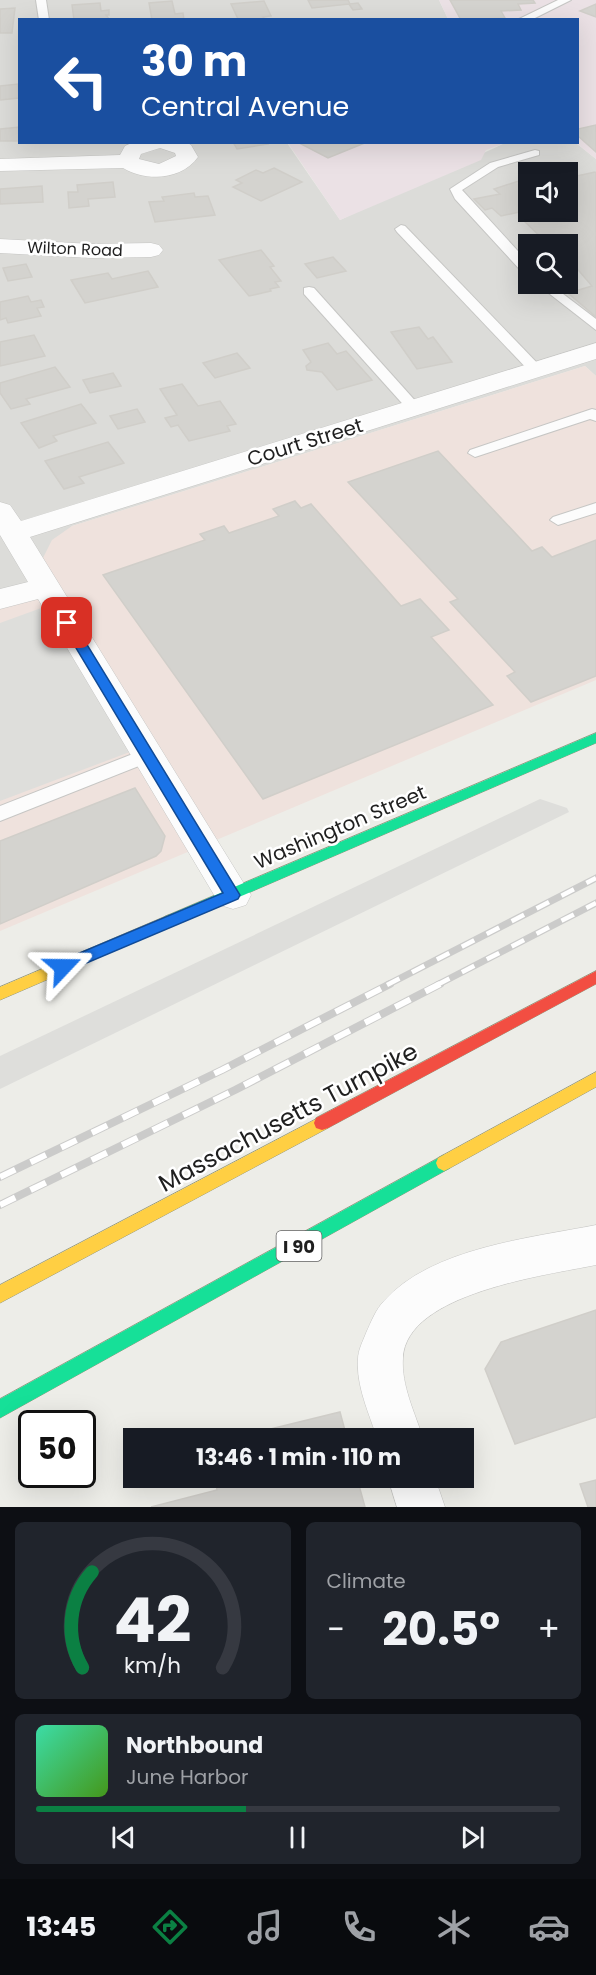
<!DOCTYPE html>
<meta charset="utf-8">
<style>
body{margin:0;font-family:Poppins,sans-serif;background:#20242c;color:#f1f3f6;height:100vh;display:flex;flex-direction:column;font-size:22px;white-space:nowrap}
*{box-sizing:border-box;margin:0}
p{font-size:20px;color:#9ea1a6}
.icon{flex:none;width:33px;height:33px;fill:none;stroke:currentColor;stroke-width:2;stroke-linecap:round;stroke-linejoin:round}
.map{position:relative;height:1507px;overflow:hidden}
.details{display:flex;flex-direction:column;gap:15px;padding:15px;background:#0d0f14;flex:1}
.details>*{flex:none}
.guide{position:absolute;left:18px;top:18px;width:561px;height:126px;border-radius:0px;box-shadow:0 6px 24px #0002;background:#1a4fa0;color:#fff;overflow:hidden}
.controls{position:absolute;left:518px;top:162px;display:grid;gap:12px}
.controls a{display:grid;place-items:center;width:60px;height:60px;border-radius:0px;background:#171b24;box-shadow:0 6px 24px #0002;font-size:30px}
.speed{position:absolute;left:18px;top:1410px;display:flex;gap:12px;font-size:30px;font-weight:700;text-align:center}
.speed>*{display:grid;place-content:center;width:78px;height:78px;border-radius:50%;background:#171b24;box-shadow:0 6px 24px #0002;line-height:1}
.speed .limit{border:3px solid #111;border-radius:9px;background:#fff;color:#111}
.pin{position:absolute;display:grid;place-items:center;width:51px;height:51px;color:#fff;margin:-26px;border-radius:12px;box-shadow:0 3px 9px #0006}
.me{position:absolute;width:66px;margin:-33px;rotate:67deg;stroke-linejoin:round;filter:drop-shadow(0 0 4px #0008)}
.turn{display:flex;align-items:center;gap:21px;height:126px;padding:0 24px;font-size:27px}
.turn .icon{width:78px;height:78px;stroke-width:2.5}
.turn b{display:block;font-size:42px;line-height:51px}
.big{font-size:45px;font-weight:700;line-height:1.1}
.details .widget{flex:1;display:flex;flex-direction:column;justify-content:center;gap:9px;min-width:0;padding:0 21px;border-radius:9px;background:#20242c}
.details .dial{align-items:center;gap:0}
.dial svg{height:156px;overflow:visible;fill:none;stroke:#363941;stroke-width:7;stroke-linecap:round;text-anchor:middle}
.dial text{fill:#f1f3f6;stroke:none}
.song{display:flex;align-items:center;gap:18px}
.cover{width:72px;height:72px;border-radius:9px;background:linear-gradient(135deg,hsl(160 70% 55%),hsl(100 70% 35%))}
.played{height:6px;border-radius:3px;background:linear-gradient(90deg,#0b8043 40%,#363941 40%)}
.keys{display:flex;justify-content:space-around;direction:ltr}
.heat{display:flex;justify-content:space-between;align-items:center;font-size:33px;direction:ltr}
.details .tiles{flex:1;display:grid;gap:15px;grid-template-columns:1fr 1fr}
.widget:last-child{grid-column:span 2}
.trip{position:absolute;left:123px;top:1428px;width:351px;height:60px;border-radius:0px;background:#171b24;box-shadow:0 6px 24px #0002;font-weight:700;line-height:60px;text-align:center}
.tabs{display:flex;height:96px;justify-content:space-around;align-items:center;background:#090b0e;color:#9ea1a6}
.tabs .icon{width:42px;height:42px}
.tabs .selected{color:#0b8043}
.tabs b{font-size:27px;color:#f1f3f6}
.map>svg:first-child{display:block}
</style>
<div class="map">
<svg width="596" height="1507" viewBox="0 0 596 1507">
<rect width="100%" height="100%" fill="#edede8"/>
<!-- residential -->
<path fill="#dcdcd9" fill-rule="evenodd" d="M 0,0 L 439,0 L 448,19 L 20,20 L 20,142 L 287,143 L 340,220 L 505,143 L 576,143 L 596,159 L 596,376 L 585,366 L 72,526 L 26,592 L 0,601 ZM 528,172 L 567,172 L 567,212 L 528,212 ZM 528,244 L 567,244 L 567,284 L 528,284 Z"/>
<!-- commercial -->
<path fill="#efe2dd" d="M 585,366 L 596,376 L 596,680 L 0,931 L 0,601 L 26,592 L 52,540 L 72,526 Z"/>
<!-- industrial -->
<g fill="#ebe1e5">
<path d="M 439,0 L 596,0 L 596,159 L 576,143 L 578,20 L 448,19 Z"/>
<path d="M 288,143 L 505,143 L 486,150 L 481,160 L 340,220 Z"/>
</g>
<!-- parking -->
<g fill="#dededb">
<path d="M 55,603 L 143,747 L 0,801 L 0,623 Z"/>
<path d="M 540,799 L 567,808 L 569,812 L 0,1089 L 0,1056 Z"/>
</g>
<!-- building -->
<g fill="#d4d3cf" stroke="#d0cec9" stroke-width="1.5">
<path d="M 308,0 L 348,0 L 350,4 L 358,3 L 362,9 L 353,10 L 349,4 L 312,8 Z"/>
<path d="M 450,0 L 533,0 L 535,3 L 518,4 L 521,10 L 501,11 L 505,18 L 461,20 Z"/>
<path d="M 172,1 L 175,14 L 183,13 L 184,20 L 152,20 L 149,3 Z"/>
<path d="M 264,1 L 271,16 L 263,17 L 266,20 L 238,19 L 231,4 Z"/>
<path d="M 100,3 L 101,11 L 109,10 L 109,15 L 106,15 L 110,20 L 74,20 L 72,5 Z"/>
<path d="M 596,4 L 596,17 L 580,11 Z"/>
<path d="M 15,8 L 12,33 L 0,33 L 0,9 Z"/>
<path d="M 18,84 L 19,98 L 0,100 L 0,86 Z"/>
<path d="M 596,125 L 596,152 L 578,136 L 578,129 Z"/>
<path d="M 20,127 L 20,141 L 0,141 L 0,129 Z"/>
<path d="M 233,142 L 267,142 L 268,144 L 237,149 Z"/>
<path d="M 304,142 L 367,142 L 328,158 L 301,144 Z"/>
<path d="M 274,168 L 302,182 L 261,201 L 233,187 L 242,183 L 236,180 L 256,170 L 263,173 Z"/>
<path d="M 595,172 L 596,173 L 596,317 L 568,293 L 592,286 L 567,257 L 567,244 L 548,244 L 524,221 L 528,220 L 520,212 L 501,216 L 492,208 L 485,210 L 474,199 L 500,194 L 494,189 L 528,178 L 528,212 L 567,212 L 567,173 L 572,177 Z"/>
<path d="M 113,182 L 115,197 L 88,199 L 89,206 L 69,208 L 68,192 L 78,192 L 77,185 Z"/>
<path d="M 42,186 L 43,202 L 0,204 L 0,189 Z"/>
<path d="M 194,193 L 195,197 L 208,196 L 215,215 L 155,222 L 149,202 L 164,201 L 162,197 Z"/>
<path d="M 261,250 L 274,266 L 270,267 L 281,281 L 275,282 L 279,287 L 270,289 L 271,291 L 249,296 L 219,260 Z"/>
<path d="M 333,257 L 346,271 L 317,278 L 305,264 Z"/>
<path d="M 26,264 L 32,277 L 8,281 L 3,268 Z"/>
<path d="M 148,271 L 158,287 L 85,303 L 71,280 L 108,273 L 112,279 Z"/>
<path d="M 28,296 L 31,302 L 41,300 L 44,307 L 37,308 L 41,316 L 8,323 L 6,318 L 0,320 L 0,302 Z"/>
<path d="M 419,327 L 428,339 L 433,337 L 452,362 L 417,369 L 391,332 Z"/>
<path d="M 34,335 L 45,356 L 0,366 L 0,342 Z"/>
<path d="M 328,343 L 337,354 L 346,351 L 372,380 L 337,390 L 322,372 L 307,370 L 306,366 L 311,362 L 303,350 Z"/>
<path d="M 237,353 L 250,368 L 215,378 L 203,363 Z"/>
<path d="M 55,367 L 70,387 L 26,399 L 30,404 L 11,409 L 0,393 L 0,383 Z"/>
<path d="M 113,373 L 121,386 L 90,393 L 83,380 Z"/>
<path d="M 182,384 L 198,406 L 220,401 L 236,424 L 227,426 L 230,431 L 189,441 L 178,425 L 171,427 L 165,418 L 177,415 L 160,389 Z"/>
<path d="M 81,404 L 96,423 L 53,436 L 57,441 L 39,448 L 21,423 Z"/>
<path d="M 137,409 L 145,422 L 118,429 L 110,416 Z"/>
<path d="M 108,442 L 124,463 L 79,477 L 84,483 L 64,489 L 45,461 Z"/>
<path d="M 438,451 L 532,551 L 542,547 L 552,557 L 596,540 L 596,676 L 531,702 L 507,676 L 515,672 L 450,602 L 458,599 L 348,482 Z"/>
<path d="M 295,501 L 301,508 L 311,504 L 401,606 L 420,599 L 449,630 L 431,637 L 493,705 L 263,799 L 103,575 L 205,540 L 200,534 L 224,526 L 229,533 L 279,516 L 273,509 Z"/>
<path d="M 135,788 L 165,836 L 161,851 L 156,856 L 0,924 L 0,841 Z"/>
<path d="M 596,1310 L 596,1417 L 515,1444 L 485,1369 L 501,1342 Z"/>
<path d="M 340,1412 L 347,1438 L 233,1438 Z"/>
<path d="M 215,1478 L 357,1478 L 365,1507 L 151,1507 L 217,1490 Z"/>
<path d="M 596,1480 L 596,1507 L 588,1507 L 580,1484 Z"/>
</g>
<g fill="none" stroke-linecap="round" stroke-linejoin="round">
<defs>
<g id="lane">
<path d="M 36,0 L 46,0 L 49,20 L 39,20 Z"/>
<path d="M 558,0 L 571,0 L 531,20 L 517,20 Z"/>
<path d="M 535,150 L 539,151 L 539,155 L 498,167 L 462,190 L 528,262 L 528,274 L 523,273 L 455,199 L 450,189 L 490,163 Z"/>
<path d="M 401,225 L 405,226 L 541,367 L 541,373 L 531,373 L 397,232 L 395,229 Z"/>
<path d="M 537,284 L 550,284 L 596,319 L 596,330 Z"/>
<path d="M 309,287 L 314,288 L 419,405 L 419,411 L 409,411 L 304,294 L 304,288 Z"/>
<path d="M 592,409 L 596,410 L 596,421 L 590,419 L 475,457 L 468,453 L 470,450 Z"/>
<path d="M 596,503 L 596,513 L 558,525 L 550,520 L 553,517 Z"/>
<path d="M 148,748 L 154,750 L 157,755 L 154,760 L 0,821 L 0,806 Z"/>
</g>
<g id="street">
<path d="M 134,142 L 186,142 L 191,145 L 198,157 C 182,180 146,182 123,168 L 0,171 L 0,159 L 120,155 L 125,146 ZM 160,148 L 175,153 L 176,156 L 159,164 L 139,159 L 141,154 Z"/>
<path d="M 0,239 L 92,244 L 151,243 L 159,245 L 163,250 L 159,255 L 151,257 L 92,258 L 0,253 Z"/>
<path d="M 596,343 L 596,359 L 30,537 L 251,895 L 246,905 L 233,909 L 220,905 L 38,599 L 0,609 L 0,589 L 28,582 L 0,535 L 0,502 L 10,505 L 21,521 Z"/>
<path d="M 596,1225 L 596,1265 C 548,1275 406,1293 403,1358 C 401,1385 415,1413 423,1438 L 377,1438 C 369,1413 356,1386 358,1359 C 358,1350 363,1341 366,1333 C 371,1322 376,1309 384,1301 C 431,1248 530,1238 596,1225 Z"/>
<path d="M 388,1478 L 435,1478 L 445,1507 L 397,1507 Z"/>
</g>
<g id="fast">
<path d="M 596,733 L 596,743 L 174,925 L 169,927 L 164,925 L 162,921 L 164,917 Z"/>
<path d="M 444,1155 L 450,1158 L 452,1163 L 450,1168 L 0,1418 L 0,1399 Z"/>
</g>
<g id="slow">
<path d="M 169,915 L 174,917 L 176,921 L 174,925 L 0,1000 L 0,987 Z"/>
<path d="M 596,1072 L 596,1087 L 450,1168 L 444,1171 L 438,1168 L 436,1163 L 438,1158 Z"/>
<path d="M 322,1116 L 328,1118 L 330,1123 L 328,1128 L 0,1303 L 0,1285 Z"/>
</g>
<path id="jam" d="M 596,971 L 596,984 L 328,1128 L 322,1130 L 316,1128 L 314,1123 L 316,1118 Z"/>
</defs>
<!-- lane casing -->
<use href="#lane" stroke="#c6c6c4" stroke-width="2"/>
<!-- street casing -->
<use href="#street" stroke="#c6c6c4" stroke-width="1"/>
<!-- fast casing -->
<use href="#fast" stroke="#93987f" stroke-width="1"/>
<!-- slow casing -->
<use href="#slow" stroke="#93987f" stroke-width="1"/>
<!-- jam casing -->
<use href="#jam" stroke="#93987f" stroke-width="1"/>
<!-- lane -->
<use href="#lane" fill="#fcfcfc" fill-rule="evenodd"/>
<!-- street -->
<use href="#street" fill="#fcfcfc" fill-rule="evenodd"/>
<!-- fast -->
<use href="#fast" fill="#16e098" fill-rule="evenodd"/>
<!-- slow -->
<use href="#slow" fill="#ffcf43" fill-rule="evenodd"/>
<!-- jam -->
<use href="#jam" fill="#f24e42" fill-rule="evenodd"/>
<defs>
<g id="rail-far1">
<path d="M 387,985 L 596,878"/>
<path d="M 437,985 L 596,903"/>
</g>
<g id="rail">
<path d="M 0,1177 L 222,1070 L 390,984"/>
<path d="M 0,1205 L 235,1090 L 440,984"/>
</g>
</defs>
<!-- rail-far1 casing -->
<use href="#rail-far1" stroke="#cbcbca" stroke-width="7"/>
<!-- rail casing -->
<use href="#rail" stroke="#cbcbca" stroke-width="8"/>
<!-- rail-far1 -->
<use href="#rail-far1" stroke="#fff" stroke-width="4.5" stroke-dasharray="14" stroke-linecap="butt"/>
<!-- rail -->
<use href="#rail" stroke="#fff" stroke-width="6" stroke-dasharray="17" stroke-linecap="butt"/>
</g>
<!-- route -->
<path fill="#1a73e8" stroke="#114b97" stroke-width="1.5" d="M 67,618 L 72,620 L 240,895 L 238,899 L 63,973 L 58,971 L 56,967 L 58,962 L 223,893 L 61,623 Z"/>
<g text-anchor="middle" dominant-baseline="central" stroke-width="5" stroke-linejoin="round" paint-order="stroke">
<!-- far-street labels -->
<g font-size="16" fill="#1f1f1f" stroke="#fff">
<text transform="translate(75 249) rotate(2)">Wilton Road</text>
</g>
<!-- shield labels -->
<rect fill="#fff" stroke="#626262" stroke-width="1.5" x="276.5" y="1231" width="45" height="30" rx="4.5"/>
<g font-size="18" font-weight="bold" fill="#1f1f1f">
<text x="299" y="1246">I 90</text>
</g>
<!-- street labels -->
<g font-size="20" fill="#1f1f1f" stroke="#fff">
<text transform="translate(305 442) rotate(-17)">Court Street</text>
<text transform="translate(340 827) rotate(-23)">Washington Street</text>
</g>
<!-- near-street labels -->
<g font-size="24" fill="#1f1f1f" stroke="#fff">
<text transform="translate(288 1117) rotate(-28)">Massachusetts Turnpike</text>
</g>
</g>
</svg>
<div class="controls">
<a><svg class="icon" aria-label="sound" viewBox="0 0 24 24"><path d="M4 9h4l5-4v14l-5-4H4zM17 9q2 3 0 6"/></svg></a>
<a><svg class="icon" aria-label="search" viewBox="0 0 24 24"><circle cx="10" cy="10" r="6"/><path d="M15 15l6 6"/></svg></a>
</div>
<div class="speed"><div class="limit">50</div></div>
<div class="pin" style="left:67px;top:623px;background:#d93025"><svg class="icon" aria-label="arrive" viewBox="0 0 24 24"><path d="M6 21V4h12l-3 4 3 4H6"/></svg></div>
<svg class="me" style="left:63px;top:967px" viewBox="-20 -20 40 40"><path d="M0-17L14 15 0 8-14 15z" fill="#1a73e8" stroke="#fff" stroke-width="4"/></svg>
<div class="trip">13:46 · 1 min · 110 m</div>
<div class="guide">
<div class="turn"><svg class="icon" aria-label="left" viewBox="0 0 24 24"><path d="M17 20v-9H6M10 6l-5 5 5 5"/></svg><div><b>30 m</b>Central Avenue</div></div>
</div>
</div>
<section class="details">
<div class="tiles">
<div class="widget dial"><svg viewBox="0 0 100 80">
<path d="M14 69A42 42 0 1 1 86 69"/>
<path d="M14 69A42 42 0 0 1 19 20" stroke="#0b8043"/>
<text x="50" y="56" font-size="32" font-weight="700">42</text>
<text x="50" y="72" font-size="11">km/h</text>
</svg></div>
<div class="widget"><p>Climate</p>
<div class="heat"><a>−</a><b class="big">20.5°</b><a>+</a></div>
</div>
<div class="widget">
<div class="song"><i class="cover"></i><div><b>Northbound</b><p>June Harbor</p></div></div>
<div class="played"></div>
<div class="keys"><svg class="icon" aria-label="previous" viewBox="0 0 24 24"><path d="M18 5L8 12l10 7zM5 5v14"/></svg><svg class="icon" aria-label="pause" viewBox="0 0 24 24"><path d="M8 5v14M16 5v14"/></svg><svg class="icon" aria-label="next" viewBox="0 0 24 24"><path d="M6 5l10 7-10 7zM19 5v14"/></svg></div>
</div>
</div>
</section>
<nav class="tabs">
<b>13:45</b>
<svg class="icon selected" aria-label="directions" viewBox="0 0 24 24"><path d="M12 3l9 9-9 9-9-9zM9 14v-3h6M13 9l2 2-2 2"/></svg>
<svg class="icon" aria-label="music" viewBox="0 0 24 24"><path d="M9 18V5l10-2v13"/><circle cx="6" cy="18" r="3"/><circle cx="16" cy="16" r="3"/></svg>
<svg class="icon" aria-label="phone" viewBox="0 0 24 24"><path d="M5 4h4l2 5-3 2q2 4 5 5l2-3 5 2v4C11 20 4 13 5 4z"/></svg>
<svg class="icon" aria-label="climate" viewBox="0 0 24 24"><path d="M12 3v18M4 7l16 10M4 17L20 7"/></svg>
<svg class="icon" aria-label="car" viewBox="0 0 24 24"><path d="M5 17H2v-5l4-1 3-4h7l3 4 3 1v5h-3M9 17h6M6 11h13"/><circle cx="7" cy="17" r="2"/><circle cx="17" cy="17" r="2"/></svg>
</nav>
